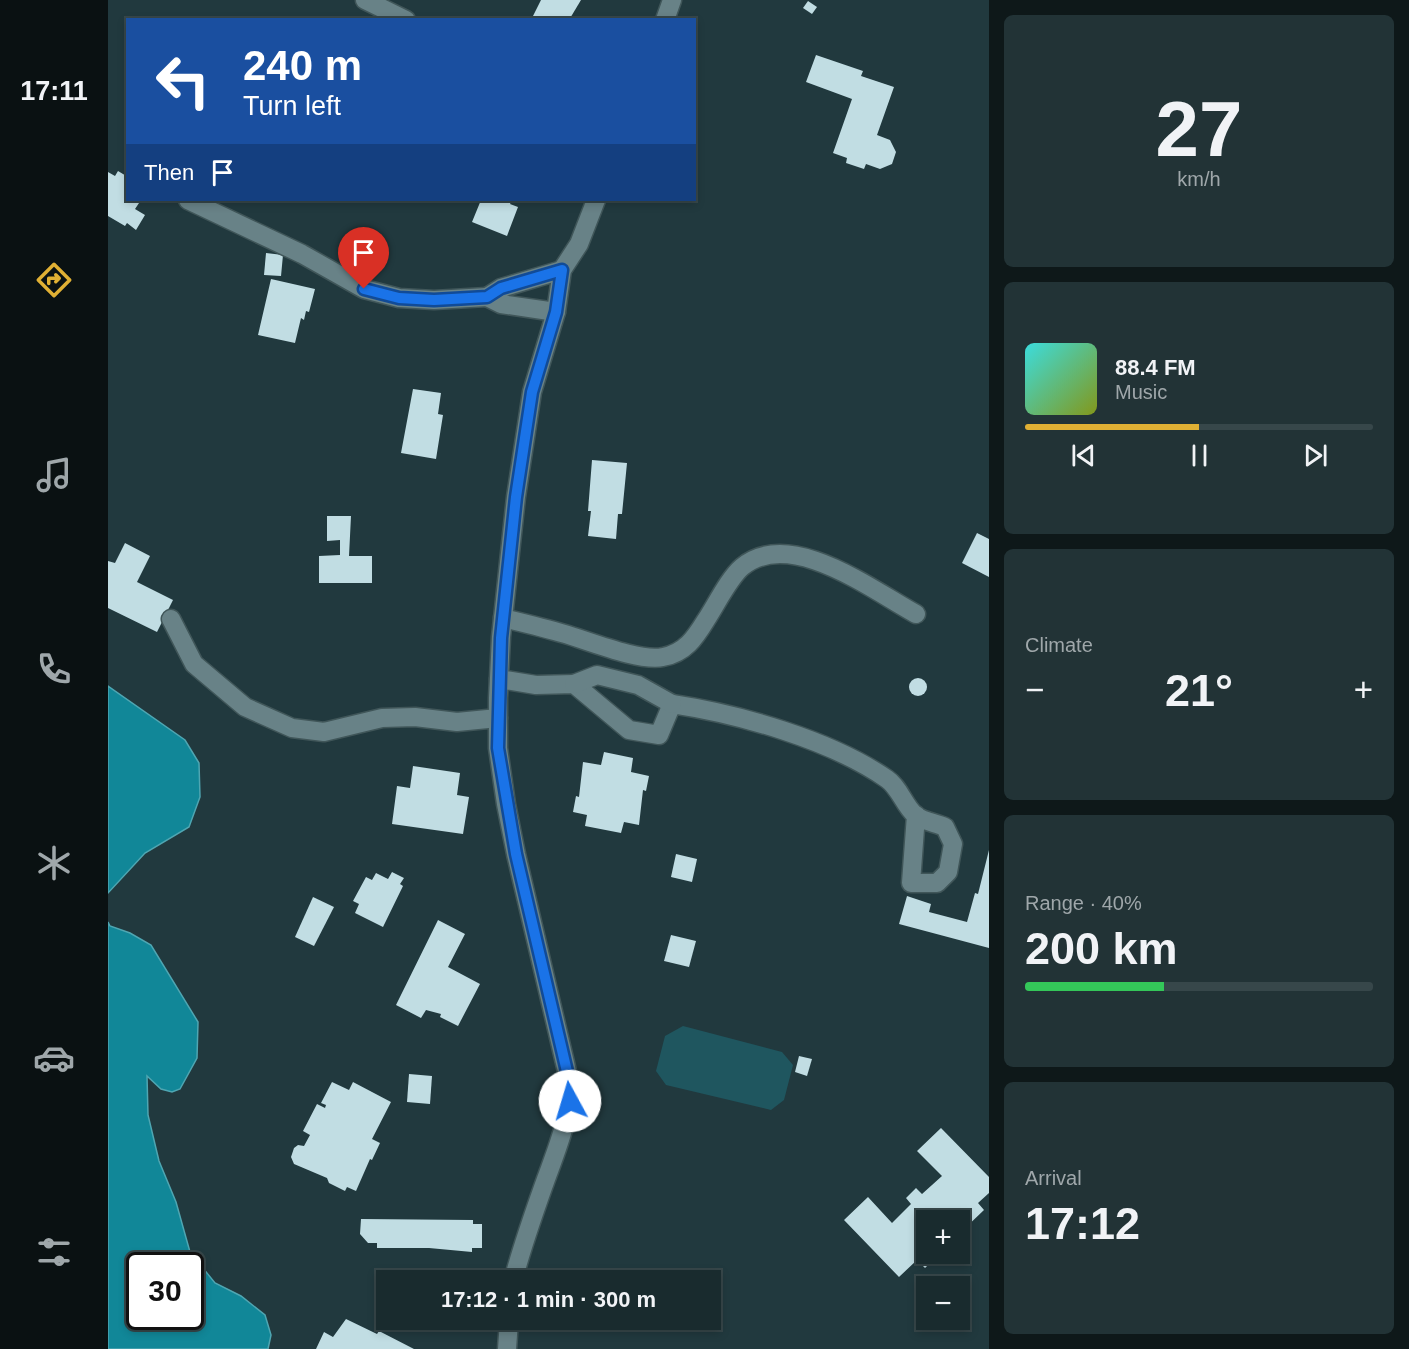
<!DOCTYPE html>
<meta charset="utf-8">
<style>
body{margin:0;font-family:Helvetica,sans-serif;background:#223336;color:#f1f3f6;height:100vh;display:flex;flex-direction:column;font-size:22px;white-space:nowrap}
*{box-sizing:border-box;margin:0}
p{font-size:20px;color:#9fa7aa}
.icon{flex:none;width:33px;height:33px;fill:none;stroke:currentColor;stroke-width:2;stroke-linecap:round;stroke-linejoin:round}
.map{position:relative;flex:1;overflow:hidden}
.drawer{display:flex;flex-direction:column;gap:15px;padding:15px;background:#0e1819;width:420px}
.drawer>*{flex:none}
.banner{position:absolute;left:18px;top:18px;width:570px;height:183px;border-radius:0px;box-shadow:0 3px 9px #0003,0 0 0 2px #37474a;background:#1a4fa0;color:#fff;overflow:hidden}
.buttons{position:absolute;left:808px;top:1210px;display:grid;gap:12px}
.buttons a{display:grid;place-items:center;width:54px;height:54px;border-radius:0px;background:#192b2e;box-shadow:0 3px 9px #0003,0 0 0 2px #37474a;font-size:30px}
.speed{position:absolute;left:18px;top:1252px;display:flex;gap:12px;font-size:30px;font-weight:700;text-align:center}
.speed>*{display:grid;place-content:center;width:78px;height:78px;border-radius:50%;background:#192b2e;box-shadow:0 3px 9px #0003,0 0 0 2px #37474a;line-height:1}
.speed .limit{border:3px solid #111;border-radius:9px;background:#fff;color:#111}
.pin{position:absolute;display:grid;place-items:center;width:51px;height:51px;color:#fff;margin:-62px -26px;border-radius:50% 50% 50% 0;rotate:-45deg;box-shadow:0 0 6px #0007}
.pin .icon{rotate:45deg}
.me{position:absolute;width:66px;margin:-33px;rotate:354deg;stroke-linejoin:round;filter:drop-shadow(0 0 4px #0008)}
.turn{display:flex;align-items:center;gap:21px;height:126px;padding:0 18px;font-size:27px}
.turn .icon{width:78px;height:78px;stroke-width:2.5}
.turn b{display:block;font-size:42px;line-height:51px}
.then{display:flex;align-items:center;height:57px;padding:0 18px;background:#0003;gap:12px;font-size:22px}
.big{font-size:45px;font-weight:700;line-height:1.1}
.drawer .widget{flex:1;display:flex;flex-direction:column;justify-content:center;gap:9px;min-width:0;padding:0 21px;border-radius:9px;background:#223336}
.drawer .dial{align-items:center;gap:0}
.dial b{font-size:78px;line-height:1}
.song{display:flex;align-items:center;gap:18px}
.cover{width:72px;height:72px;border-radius:9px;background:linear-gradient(135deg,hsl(180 70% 55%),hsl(70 70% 35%))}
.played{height:6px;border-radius:3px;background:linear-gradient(90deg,#e0b034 50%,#37474a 50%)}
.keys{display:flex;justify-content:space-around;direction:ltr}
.heat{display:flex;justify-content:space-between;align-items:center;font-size:33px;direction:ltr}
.charge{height:9px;border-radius:4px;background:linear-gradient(90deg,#34c759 40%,#37474a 0)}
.trip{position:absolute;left:268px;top:1270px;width:345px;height:60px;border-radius:0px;background:#192b2e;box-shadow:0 3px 9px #0003,0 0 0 2px #37474a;font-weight:700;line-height:60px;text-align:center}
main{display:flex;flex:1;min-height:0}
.tabs{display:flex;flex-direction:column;width:108px;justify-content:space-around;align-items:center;background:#0a1112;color:#9fa7aa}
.tabs .icon{width:42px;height:42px}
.tabs .selected{color:#e0b034}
.tabs b{font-size:27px;color:#f1f3f6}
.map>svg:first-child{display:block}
</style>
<main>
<nav class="tabs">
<b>17:11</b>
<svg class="icon selected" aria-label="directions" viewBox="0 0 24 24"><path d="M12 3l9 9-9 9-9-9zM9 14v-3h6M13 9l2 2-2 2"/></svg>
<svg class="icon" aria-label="music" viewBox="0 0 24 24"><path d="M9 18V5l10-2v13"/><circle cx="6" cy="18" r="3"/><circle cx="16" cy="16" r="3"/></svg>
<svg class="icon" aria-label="phone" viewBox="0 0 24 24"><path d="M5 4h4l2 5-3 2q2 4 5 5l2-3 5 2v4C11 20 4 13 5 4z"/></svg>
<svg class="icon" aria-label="climate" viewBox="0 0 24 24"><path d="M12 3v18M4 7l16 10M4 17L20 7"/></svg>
<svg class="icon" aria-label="car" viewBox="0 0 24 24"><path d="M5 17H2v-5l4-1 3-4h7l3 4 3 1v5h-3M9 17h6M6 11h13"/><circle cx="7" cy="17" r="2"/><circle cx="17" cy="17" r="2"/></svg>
<svg class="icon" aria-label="filters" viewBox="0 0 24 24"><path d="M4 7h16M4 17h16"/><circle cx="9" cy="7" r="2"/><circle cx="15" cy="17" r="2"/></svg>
</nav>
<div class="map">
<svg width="881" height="1349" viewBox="0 0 881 1349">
<rect width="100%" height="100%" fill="#21393e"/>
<!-- green -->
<path fill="#1f565f" d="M 575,1026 L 674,1052 L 685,1065 L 676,1100 L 663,1110 L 558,1085 L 548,1071 L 557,1036 Z"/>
<!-- water -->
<g fill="#118798" stroke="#4fa6b2" stroke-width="1.5" fill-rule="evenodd">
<path d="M 0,686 L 77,740 L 91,763 L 92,797 L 81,827 L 37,853 L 0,893 Z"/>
<path d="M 0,922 L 2,926 L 22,933 L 43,945 L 90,1022 L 89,1058 L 72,1089 L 64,1092 L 53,1089 L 39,1076 L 40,1115 L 51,1161 L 68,1202 L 82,1252 L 107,1283 L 133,1296 L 157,1315 L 163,1335 L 160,1349 L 0,1349 ZM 32,1266 L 82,1266 L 82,1317 L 32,1317 Z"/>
</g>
<!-- building -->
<g fill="#c1dde3">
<path d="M 433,0 L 473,0 L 461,20 L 427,20 L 424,18 Z"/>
<path d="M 700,1 L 709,7 L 704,14 L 695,8 Z"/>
<path d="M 708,55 L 755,71 L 753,76 L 786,87 L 769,135 L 782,140 L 788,152 L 784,164 L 772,169 L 758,164 L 756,169 L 738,163 L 739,158 L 725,153 L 744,99 L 698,82 Z"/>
<path d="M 10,171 L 20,177 L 20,200 L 33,200 L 27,209 L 37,215 L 28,230 L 19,223 L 17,226 L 0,216 L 0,172 L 7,176 Z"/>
<path d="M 373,200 L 404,200 L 402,204 L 410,207 L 399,236 L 364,222 Z"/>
<path d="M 158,253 L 175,255 L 173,276 L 156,275 Z"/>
<path d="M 163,279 L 207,289 L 201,312 L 198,311 L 196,320 L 193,318 L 187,343 L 150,335 Z"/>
<path d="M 305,389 L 333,393 L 330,414 L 335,415 L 328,459 L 293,453 Z"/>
<path d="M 484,460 L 519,463 L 514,514 L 510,514 L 508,539 L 480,536 L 483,511 L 480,511 Z"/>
<path d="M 219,516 L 243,516 L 241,556 L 264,556 L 264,583 L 211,583 L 211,556 L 232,555 L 232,540 L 219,541 Z"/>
<path d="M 869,533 L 881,539 L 881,577 L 854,563 Z"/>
<path d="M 17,543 L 42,556 L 29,582 L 65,600 L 49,632 L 0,608 L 0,561 L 7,563 Z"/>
<circle cx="810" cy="687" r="9"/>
<path d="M 496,752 L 525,758 L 523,772 L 541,776 L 538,791 L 535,790 L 531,825 L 516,822 L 513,833 L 477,826 L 479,815 L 465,812 L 468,796 L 471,797 L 475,762 L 493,765 Z"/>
<path d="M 305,766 L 352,773 L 349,795 L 361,797 L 355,834 L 284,824 L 289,786 L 302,788 Z"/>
<path d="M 881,850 L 881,948 L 791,924 L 799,896 L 823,904 L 821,912 L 859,922 L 867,893 L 870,894 Z"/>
<path d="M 568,854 L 589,859 L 584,882 L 563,877 Z"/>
<path d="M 284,872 L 296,878 L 292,884 L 295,886 L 275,927 L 247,913 L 251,904 L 245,901 L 258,877 L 264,880 L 268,873 L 280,879 Z"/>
<path d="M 205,897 L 226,907 L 206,946 L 187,937 Z"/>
<path d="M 330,920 L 357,934 L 340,967 L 372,984 L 350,1026 L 332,1017 L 333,1014 L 318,1010 L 313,1018 L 288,1005 Z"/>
<path d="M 563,935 L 588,941 L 581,967 L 556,961 Z"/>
<path d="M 691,1056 L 704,1059 L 699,1076 L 687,1072 Z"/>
<path d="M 301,1074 L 324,1076 L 322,1104 L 299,1102 Z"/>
<path d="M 224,1082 L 241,1090 L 245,1082 L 283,1102 L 264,1139 L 272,1143 L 264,1160 L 262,1159 L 248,1191 L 239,1187 L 237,1191 L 221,1183 L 219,1178 L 186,1164 L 183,1157 L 186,1148 L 190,1145 L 196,1146 L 202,1135 L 195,1131 L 209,1104 L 217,1108 L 218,1105 L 213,1103 Z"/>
<path d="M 833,1128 L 881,1177 L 881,1193 L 870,1203 L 876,1210 L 852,1233 L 852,1221 L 819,1221 L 819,1254 L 831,1254 L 817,1268 L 809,1260 L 791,1277 L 736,1220 L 760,1197 L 784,1223 L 803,1204 L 798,1198 L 808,1188 L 814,1194 L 834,1176 L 809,1151 Z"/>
<path d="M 253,1219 L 365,1220 L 365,1224 L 374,1224 L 374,1248 L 364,1248 L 364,1252 L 321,1248 L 269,1248 L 269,1243 L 260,1243 L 252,1234 Z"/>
<path d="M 238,1319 L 269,1334 L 271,1331 L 306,1349 L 208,1349 L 216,1332 L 225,1337 Z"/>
</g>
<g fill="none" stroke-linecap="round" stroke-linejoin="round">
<defs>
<g id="minor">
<path d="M 257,0 L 298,20"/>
<path d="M 557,20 L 564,0"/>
<path d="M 80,200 L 194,254 L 256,289 L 291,298 L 326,300 L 379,297"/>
<path d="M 448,312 L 393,304 L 379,297 L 393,288 L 454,270"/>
<path d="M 395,618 C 416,623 437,628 457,634 C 481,641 532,662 555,657 C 577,653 587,638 598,620 C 608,605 621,578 634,567 C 682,527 764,590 808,614"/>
<path d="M 63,619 L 86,664 L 137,707 L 184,728 L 216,732 L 274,718 L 307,717 L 349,722 L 390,718"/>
<path d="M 391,679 L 428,685 L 466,684 L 521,730 L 551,735 L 564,704 C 631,714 723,740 779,779 C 791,787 796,805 807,815 C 814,821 828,823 837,827 L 845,844 L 840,872 L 829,883 L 803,883 L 808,815"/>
<path d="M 466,684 L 489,675 L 530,685 L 564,704"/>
<path d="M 405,1281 C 414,1246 426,1213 438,1179 C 450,1146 463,1116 461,1080 L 408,854 L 398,804 L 390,748 L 390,698 L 393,637 L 408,497 L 424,392 L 448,312 L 454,270 L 471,244 L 488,200"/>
<path d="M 399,1349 L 401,1320"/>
</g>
</defs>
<!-- minor casing -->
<use href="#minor" stroke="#405659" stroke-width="21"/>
<!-- minor -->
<use href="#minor" stroke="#688287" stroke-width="18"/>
</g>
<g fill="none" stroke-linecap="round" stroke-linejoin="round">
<defs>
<path id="route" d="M 256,289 L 291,298 L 326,300 L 379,297 L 393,288 L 454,270 L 448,312 L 424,392 L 408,497 L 393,638 L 390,748 L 408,854 L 461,1080 L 462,1101"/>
</defs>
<!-- route casing -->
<use href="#route" stroke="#114b97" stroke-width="15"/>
<!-- route -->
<use href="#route" stroke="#1a73e8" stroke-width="10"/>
</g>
</svg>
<div class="buttons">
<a>+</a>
<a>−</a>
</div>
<div class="speed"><div class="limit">30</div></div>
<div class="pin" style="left:256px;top:289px;background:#d93025"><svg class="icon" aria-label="arrive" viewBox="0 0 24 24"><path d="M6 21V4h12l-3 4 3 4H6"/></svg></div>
<svg class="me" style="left:462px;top:1101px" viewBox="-20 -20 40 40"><circle r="19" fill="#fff"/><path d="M0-13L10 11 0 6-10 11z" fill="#1a73e8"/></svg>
<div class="trip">17:12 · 1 min · 300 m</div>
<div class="banner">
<div class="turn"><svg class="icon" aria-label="left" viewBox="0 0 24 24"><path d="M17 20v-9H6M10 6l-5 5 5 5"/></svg><div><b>240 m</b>Turn left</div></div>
<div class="then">Then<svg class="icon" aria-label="arrive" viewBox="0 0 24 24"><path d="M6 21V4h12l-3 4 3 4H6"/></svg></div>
</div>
</div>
<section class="drawer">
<div class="widget dial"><b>27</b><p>km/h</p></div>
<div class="widget">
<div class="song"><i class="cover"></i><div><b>88.4 FM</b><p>Music</p></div></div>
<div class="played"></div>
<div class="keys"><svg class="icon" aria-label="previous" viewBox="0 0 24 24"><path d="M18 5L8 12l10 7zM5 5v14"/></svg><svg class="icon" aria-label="pause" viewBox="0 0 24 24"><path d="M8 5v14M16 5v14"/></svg><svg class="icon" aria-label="next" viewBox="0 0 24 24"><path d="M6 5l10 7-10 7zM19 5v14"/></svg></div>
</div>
<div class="widget"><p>Climate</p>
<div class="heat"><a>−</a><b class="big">21°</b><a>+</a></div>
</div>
<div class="widget"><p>Range · 40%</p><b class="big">200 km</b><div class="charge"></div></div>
<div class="widget"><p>Arrival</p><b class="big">17:12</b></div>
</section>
</main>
